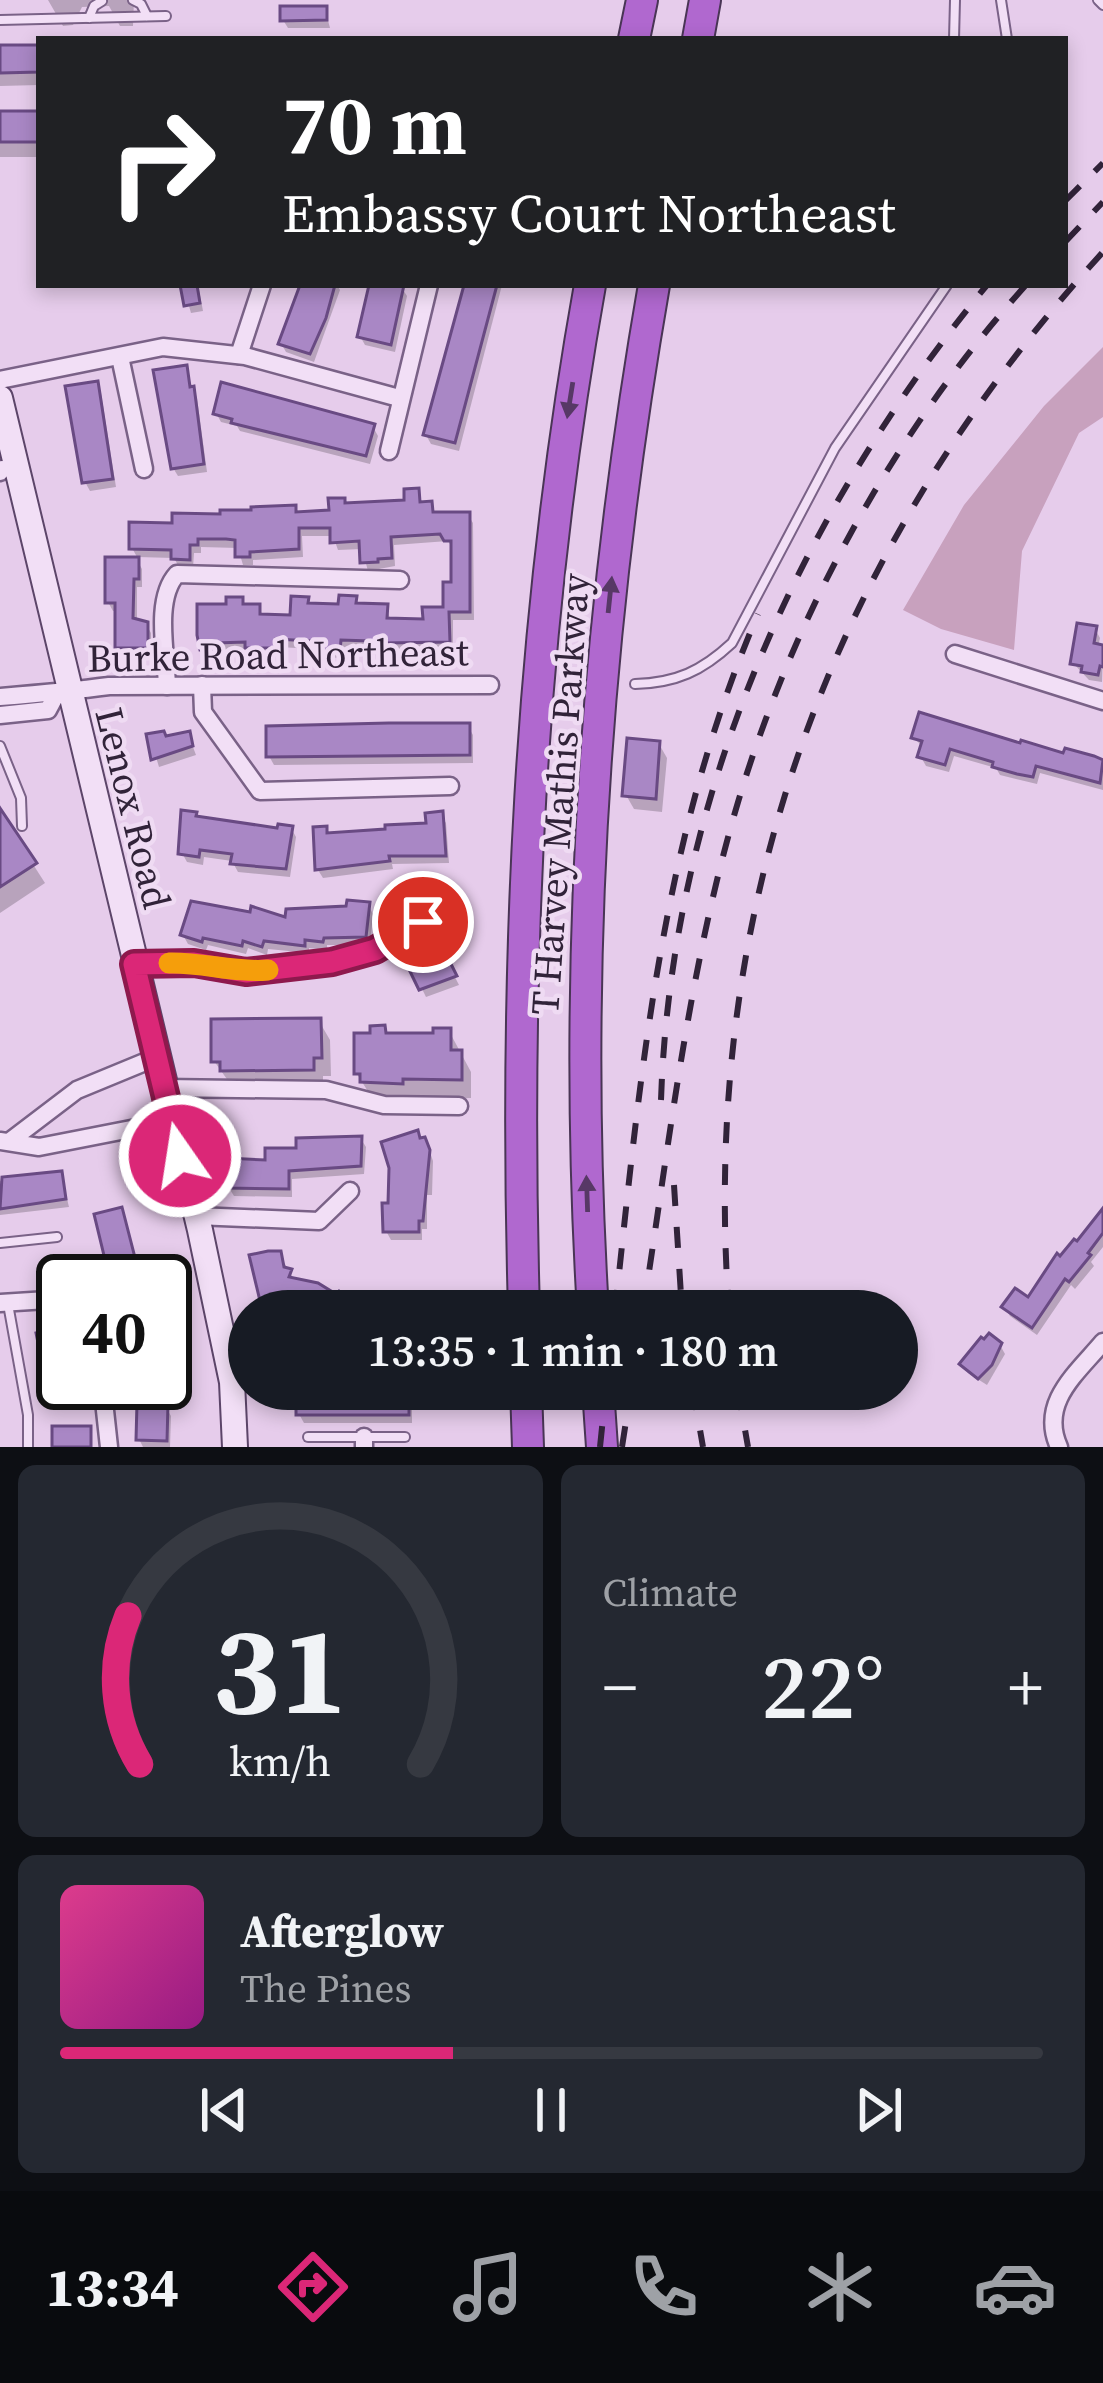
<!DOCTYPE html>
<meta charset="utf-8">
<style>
body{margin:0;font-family:"Source Serif 4",serif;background:#242831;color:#f1f3f6;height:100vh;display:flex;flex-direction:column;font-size:45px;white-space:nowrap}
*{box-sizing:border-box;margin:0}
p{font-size:39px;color:#9ea1a6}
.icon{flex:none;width:66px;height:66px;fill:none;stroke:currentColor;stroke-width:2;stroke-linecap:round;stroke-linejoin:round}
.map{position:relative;height:1447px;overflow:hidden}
.details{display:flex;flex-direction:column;gap:18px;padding:18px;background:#0d0f14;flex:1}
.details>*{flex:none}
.hud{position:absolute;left:36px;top:36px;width:1032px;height:252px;border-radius:0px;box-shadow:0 6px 18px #0003;background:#202124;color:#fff;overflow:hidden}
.speed{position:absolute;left:36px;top:1254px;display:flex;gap:24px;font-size:60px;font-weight:700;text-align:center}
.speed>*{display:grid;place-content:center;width:156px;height:156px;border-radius:50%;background:#171b24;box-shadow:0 6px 18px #0003;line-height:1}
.speed .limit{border:6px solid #111;border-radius:18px;background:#fff;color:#111}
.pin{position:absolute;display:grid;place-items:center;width:102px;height:102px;color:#fff;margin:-51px;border:6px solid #fff;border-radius:50%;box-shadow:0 3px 12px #0007}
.me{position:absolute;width:132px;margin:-66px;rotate:347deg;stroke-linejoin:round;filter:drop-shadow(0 0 9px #0008)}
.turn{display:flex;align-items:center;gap:42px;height:252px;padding:0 48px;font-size:54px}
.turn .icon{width:156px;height:156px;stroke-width:2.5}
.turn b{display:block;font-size:84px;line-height:102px}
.big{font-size:90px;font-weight:600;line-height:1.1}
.details .tile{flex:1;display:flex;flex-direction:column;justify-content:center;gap:18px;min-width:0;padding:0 42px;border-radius:18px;background:#242831}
.details .dial{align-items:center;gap:0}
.dial svg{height:312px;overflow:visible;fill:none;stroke:#363941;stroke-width:7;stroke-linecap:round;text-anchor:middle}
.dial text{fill:#f1f3f6;stroke:none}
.song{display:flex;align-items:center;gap:36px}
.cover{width:144px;height:144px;border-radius:18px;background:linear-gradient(135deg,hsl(330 70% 55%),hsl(310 70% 35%))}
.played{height:12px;border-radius:6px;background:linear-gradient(90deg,#db2777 40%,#363941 40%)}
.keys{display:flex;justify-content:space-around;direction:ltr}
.heat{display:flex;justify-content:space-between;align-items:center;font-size:66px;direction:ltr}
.details .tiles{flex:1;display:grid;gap:18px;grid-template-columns:1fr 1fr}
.tile:last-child{grid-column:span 2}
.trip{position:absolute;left:228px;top:1290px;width:690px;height:120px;border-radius:60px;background:#171b24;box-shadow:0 6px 18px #0003;font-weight:600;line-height:120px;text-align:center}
.menu{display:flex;height:192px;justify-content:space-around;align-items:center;background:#090b0e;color:#9ea1a6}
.menu .icon{width:84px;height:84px}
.menu .on{color:#db2777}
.menu b{font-size:54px;color:#f1f3f6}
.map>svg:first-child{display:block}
</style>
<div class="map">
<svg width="1103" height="1447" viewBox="0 0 1103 1447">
<rect width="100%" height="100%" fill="#e6cceb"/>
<!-- green -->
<path fill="#c8a1be" d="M 1103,347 L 1103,417 L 1079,433 L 1022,551 L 1014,650 L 941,629 L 903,610 L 964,505 L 1044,406 Z"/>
<!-- shadow -->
<g fill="#0003">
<path d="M 48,0 L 134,0 L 133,26 L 120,26 L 109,6 L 82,7 L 73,25 L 63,26 Z"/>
<path d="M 325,9 L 330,28 L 288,28 L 283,20 Z"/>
<path d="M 39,45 L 39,85 L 0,86 L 0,46 Z"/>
<rect x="0" y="112" width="39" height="45"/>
<path d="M 183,285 L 198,285 L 203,311 L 191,313 Z"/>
<path d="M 303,285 L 337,285 L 340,290 L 314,362 L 286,352 L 281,343 Z"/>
<path d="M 373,285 L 400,285 L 407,296 L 395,352 L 365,345 L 360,336 Z"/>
<path d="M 464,285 L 502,285 L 459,451 L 431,444 L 426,435 Z"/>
<path d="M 185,369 L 197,398 L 207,472 L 178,476 L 173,468 Z"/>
<path d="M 97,384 L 101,393 L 116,487 L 90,491 L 85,482 Z"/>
<path d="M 216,413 L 373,427 L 378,436 L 370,464 L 240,431 L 237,426 L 221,422 Z"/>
<path d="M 417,491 L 423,505 L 430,504 L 436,515 L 468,515 L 473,523 L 474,620 L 453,620 L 453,650 L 387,651 L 387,658 L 377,657 L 372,649 L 344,648 L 344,658 L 319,657 L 314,649 L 279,647 L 279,656 L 253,656 L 250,650 L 219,651 L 219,658 L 208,658 L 203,649 L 229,607 L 241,600 L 245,607 L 258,607 L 264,617 L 293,618 L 307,599 L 311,606 L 341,607 L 355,599 L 359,606 L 386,607 L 391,621 L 426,622 L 446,610 L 454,585 L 454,551 L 448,541 L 394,545 L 395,566 L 368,571 L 362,549 L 338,550 L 333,536 L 302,536 L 303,557 L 253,560 L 253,565 L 243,565 L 238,548 L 201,547 L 201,553 L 194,553 L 193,568 L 179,567 L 174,558 L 137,557 L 132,548 L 175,526 L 295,508 L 298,515 L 332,513 L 346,506 L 408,503 Z"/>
<path d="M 137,560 L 142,569 L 142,587 L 137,587 L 137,622 L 146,624 L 151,633 L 151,656 L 123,656 L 118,647 L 118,611 L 113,611 L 108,602 Z"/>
<path d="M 1095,629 L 1100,638 L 1098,647 L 1103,648 L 1102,682 L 1089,680 L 1073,663 Z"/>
<path d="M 468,726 L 473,735 L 473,763 L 274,765 L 269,756 Z"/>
<path d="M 188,734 L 196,755 L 159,767 L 150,737 L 166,739 Z"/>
<path d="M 914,738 L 1065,756 L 1067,752 L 1103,763 L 1103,790 L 1040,773 L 1037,784 L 1000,775 L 996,768 L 954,756 L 949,772 L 926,766 L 921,757 L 923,747 Z"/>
<path d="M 659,744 L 667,758 L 662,812 L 634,809 L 626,795 Z"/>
<path d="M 0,813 L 45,883 L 0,913 Z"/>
<path d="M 441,814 L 446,823 L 449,863 L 392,864 L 393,869 L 323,878 L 318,870 L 325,829 L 329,836 L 429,826 Z"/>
<path d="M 198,820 L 280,831 L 291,828 L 296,837 L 290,877 L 238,872 L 232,861 L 204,857 L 203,865 L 187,862 L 182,853 Z"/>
<path d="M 368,905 L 373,914 L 370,945 L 327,945 L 327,950 L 309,948 L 309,953 L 268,949 L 267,955 L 248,948 L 246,954 L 208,945 L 206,950 L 188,944 L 183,935 Z"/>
<path d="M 440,948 L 459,985 L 426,997 L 408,960 Z"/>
<path d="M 319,1021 L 330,1040 L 331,1076 L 323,1076 L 323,1088 L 234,1089 L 214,1061 Z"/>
<path d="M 384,1028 L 388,1036 L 436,1036 L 449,1031 L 471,1072 L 471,1098 L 374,1101 L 357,1074 Z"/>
<path d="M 361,1139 L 366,1147 L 364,1174 L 292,1179 L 292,1197 L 234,1196 L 229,1188 L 268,1163 L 299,1151 Z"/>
<path d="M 429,1149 L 433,1161 L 432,1195 L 427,1195 L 427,1229 L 422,1229 L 422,1240 L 391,1240 L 386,1231 Z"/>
<path d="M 61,1174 L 69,1207 L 0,1215 L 0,1181 Z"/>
<path d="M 1103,1208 L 1103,1247 L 1091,1262 L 1094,1266 L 1075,1289 L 1071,1285 L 1037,1335 L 1010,1316 L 1005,1308 L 1029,1301 Z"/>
<path d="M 279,1254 L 295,1281 L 348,1303 L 353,1311 L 311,1311 L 286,1304 L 268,1308 L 263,1300 Z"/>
<path d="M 63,1330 L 63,1383 L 87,1383 L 91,1403 L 58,1410 L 53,1401 Z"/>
<path d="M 1000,1345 L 1005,1354 L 987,1385 L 968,1373 L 963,1364 Z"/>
<path d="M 299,1389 L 412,1389 L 412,1423 L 304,1423 L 299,1414 Z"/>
<path d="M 166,1407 L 171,1416 L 170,1447 L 143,1447 L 139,1439 Z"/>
</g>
<!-- building -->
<g fill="#a987c5" stroke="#694a83" stroke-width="3">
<path d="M 280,6 L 327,6 L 327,20 L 280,21 Z"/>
<path d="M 0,45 L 39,45 L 39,72 L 0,73 Z"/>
<rect x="0" y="111" width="39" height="31"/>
<path d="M 180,285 L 197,285 L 200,303 L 184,306 Z"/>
<path d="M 300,285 L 335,285 L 326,318 L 310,354 L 278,344 Z"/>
<path d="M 369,285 L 404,285 L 391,345 L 357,337 Z"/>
<path d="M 464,285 L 497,285 L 455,443 L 423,435 Z"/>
<path d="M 187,365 L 190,387 L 194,386 L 204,464 L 171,469 L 153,370 Z"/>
<path d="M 98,381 L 113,479 L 82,483 L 65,386 Z"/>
<path d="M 221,382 L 375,424 L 366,456 L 231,423 L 232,419 L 213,414 Z"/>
<path d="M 419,488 L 420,502 L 432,501 L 433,512 L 470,512 L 470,612 L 449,612 L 450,642 L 384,643 L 384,650 L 369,650 L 370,641 L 341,640 L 340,651 L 311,650 L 311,641 L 276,639 L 276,648 L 245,648 L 245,642 L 216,643 L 216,650 L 200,650 L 197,635 L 197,604 L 226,604 L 226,597 L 243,597 L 243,604 L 260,604 L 260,614 L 290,615 L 291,596 L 309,597 L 308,603 L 338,604 L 339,595 L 357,596 L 356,603 L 388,604 L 387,618 L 423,619 L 422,607 L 443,607 L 443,582 L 451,582 L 451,541 L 444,541 L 440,534 L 391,537 L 392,558 L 378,559 L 378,562 L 360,563 L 359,541 L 330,543 L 330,528 L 299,528 L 299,549 L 250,552 L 250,557 L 235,557 L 235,540 L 226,539 L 198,539 L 198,545 L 190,545 L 190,560 L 171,559 L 171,550 L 129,549 L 129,522 L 172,523 L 172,513 L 220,514 L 220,510 L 251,510 L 251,507 L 296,505 L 296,512 L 329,510 L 328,498 L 345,498 L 345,503 L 404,500 L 404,489 Z"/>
<path d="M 105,557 L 139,557 L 139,579 L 134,579 L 133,618 L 148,622 L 148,648 L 115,648 L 115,603 L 105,603 Z"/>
<path d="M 1077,623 L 1097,626 L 1094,643 L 1103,645 L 1103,667 L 1100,666 L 1098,675 L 1081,672 L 1082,666 L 1070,664 Z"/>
<path d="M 919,712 L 1020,743 L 1021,740 L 1063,753 L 1065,748 L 1094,756 L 1103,760 L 1100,783 L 1036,766 L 1033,777 L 1017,774 L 992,767 L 993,762 L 950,749 L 945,765 L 917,757 L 922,741 L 911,738 Z"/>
<path d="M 389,723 L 470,723 L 470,755 L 266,757 L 266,726 Z"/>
<path d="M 164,731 L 166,736 L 190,731 L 193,746 L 151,760 L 146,734 Z"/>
<path d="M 627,738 L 660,741 L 656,799 L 622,796 Z"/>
<path d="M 0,808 L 37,863 L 0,887 Z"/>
<path d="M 181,810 L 197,812 L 196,816 L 277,828 L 278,824 L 293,826 L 286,869 L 230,864 L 232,854 L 200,850 L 199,857 L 178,854 Z"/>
<path d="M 443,811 L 446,856 L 389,856 L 390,861 L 315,870 L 313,827 L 327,826 L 327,833 L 385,829 L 385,825 L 426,823 L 425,813 Z"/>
<path d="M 347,900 L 370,902 L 366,937 L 324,938 L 323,942 L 305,940 L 305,946 L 264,941 L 262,947 L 243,941 L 242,946 L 203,938 L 202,942 L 180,935 L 191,901 L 250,912 L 251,906 L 285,917 L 286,909 L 346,906 Z"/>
<path d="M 441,944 L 457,976 L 419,990 L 404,959 Z"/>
<path d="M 321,1018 L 322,1058 L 314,1058 L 314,1070 L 220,1071 L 220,1062 L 211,1062 L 211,1019 Z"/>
<path d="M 385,1025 L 386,1033 L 433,1033 L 433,1028 L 451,1028 L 451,1050 L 462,1050 L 462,1080 L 403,1079 L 403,1084 L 360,1082 L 360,1074 L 354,1074 L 354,1033 L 370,1033 L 370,1026 Z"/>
<path d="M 418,1130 L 420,1138 L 425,1137 L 430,1150 L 423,1221 L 419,1221 L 419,1232 L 383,1232 L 382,1203 L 388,1203 L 389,1168 L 381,1142 Z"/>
<path d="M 362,1136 L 361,1166 L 289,1171 L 289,1189 L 226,1188 L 227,1158 L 265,1160 L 265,1148 L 296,1148 L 296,1138 Z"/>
<path d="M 62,1171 L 66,1199 L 0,1209 L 2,1177 Z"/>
<path d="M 122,1207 L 141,1281 L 98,1281 L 98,1274 L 108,1272 L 94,1214 Z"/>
<path d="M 1103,1208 L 1103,1233 L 1088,1253 L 1091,1255 L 1069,1282 L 1065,1279 L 1032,1328 L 1001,1307 L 1015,1288 L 1028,1297 L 1057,1253 L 1060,1256 L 1074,1239 L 1077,1241 Z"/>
<path d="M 268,1251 L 281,1251 L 284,1267 L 292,1269 L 289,1277 L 318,1283 L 336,1294 L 339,1291 L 350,1301 L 350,1311 L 310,1311 L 302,1302 L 280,1297 L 260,1301 L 249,1255 Z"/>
<path d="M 63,1327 L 63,1383 L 89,1383 L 90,1394 L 50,1403 L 36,1333 Z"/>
<path d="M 989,1333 L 1002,1343 L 992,1365 L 978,1379 L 959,1364 L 981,1337 L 984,1339 Z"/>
<rect x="296" y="1389" width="113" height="26"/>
<path d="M 137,1403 L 168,1404 L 167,1441 L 136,1440 Z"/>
<rect x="52" y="1426" width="39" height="21"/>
</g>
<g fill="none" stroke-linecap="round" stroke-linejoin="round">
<defs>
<g id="lane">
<path d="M 133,0 L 141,4 L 147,16"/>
<path d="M 1001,0 L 1007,39"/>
<path d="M 1098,0 L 1103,5"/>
<path d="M 89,18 L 94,6 L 102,1"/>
<path d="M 0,20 L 166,16"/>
<path d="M 954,39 L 955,0"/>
<path d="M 635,684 C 676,683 702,671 732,643 L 835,448 L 947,285"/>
<path d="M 0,746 L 21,798 L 22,826"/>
<path d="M 0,1243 L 57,1237"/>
<path d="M 8,1304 L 28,1415 L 28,1447"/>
<path d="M 227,1332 L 249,1327"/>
<path d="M 308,1437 L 405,1437"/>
</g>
<g id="street">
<path d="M 239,355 L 262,285"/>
<path d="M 120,357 L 144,469"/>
<path d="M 0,380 L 163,347 L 245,356 L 399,398"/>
<path d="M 389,451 L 429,285"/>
<path d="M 0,472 L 2,469"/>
<path d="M 955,654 L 1103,701"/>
<path d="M 202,685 L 203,712 L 260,791 L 450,786"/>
<path d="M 167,686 C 166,653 154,599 177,574 L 400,580"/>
<path d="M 0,697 C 37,694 72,691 109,686 L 490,685"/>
<path d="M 0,715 L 48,710 L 56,695"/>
<path d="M 135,964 L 193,963 L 246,972 L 332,962 L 375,950 L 423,923"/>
<path d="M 164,1088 L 326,1090 L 384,1105 L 459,1106"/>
<path d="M 0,1141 L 39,1147 L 172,1121"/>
<path d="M 10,1141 L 77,1090 L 157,1057"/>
<path d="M 196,1216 L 319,1221 L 350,1191"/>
<path d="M 0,1303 L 63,1299"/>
<path d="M 102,1383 L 109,1447"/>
<path d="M 364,1447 L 364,1437"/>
<path d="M 1059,1447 C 1039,1403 1076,1374 1103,1342"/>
</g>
<path id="secondary" d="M 0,398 L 200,1230 L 232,1382 L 235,1447"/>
<g id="highway">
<path d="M 634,39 L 642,0"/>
<path d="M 698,39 L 705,0"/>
<path d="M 524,1311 C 514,967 529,625 590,285"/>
<path d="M 593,1311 C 572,967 595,624 654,285"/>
<path d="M 526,1389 L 528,1447"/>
<path d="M 598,1389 L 602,1447"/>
</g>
</defs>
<!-- lane casing -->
<use href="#lane" stroke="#7a6287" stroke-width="12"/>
<!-- street casing -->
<use href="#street" stroke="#7a6287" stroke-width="21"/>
<!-- secondary casing -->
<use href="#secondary" stroke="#5c4569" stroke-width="28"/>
<!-- highway casing -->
<use href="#highway" stroke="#493555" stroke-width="34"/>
<!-- lane -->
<use href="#lane" stroke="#f2dff6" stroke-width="8"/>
<!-- street -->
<use href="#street" stroke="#f2dff6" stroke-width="16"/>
<!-- secondary -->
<use href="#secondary" stroke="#f2dff6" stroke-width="24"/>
<!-- highway -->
<use href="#highway" stroke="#b068cf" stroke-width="30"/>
<!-- rail -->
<g stroke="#312339" stroke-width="6" stroke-dasharray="21 21" stroke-linecap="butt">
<path d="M 1065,201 L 1103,163"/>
<path d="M 1065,242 L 1103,202"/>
<path d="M 661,1100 C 671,799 798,515 987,285"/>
<path d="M 674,1185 L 682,1311"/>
<path d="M 615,1311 C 641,1070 661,839 758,614"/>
<path d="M 643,1311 C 671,1132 691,947 747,773 C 805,595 900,425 1026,285"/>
<path d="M 729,1311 C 699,908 831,549 1103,252"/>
<path d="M 693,1389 L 703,1447"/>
<path d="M 738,1389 L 748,1447"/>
<path d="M 600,1447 L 606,1389"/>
<path d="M 622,1447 L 631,1389"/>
</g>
</g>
<!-- one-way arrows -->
<defs><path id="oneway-solid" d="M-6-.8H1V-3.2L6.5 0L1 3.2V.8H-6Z" transform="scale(3)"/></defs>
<g fill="#573866">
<use href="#oneway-solid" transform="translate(570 400) rotate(99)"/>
<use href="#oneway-solid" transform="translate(610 595) rotate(-84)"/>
<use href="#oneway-solid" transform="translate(587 1194) rotate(-92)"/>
</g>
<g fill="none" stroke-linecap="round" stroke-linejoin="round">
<defs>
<path id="route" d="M 180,1156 L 134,964 L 194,963 L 246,972 L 332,962 L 375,950 L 423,922"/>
</defs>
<!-- route casing -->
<use href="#route" stroke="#8e194d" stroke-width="30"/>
<!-- route -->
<use href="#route" stroke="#db2777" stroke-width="21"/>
<!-- slow -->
<path stroke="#f59e0b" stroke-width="21" d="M 169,963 C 203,962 234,973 268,970"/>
</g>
<g text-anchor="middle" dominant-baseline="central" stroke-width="9" stroke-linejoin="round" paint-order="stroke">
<!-- street labels -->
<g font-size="39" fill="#312339" stroke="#efdbf3">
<text transform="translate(278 655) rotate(-1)">Burke Road Northeast</text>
<text transform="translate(560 794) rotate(-86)">T Harvey Mathis Parkway</text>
<text transform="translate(133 808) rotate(76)">Lenox Road</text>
</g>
</g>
</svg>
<div class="speed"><div class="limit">40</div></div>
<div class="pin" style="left:423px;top:922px;background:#d93025"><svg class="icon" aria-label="arrive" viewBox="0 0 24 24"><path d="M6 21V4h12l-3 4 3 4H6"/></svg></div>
<svg class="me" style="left:180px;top:1156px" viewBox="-20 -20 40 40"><circle r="17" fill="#db2777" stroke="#fff" stroke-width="3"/><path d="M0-11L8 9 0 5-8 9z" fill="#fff"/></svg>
<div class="trip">13:35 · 1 min · 180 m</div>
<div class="hud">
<div class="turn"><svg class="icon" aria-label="right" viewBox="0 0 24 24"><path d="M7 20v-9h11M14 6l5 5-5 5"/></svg><div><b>70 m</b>Embassy Court Northeast</div></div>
</div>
</div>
<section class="details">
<div class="tiles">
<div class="tile dial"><svg viewBox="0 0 100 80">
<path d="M14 69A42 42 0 1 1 86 69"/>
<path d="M14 69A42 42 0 0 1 11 31" stroke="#db2777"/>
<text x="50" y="56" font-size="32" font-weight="700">31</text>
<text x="50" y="72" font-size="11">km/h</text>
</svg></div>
<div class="tile"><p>Climate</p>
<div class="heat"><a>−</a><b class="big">22°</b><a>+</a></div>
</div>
<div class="tile">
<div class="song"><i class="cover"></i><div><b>Afterglow</b><p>The Pines</p></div></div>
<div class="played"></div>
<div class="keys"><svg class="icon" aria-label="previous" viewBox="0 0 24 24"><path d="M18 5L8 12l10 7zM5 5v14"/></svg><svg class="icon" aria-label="pause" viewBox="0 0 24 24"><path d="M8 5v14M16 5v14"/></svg><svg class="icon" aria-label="next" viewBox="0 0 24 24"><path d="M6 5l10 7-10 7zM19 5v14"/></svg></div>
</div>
</div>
</section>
<nav class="menu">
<b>13:34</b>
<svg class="icon on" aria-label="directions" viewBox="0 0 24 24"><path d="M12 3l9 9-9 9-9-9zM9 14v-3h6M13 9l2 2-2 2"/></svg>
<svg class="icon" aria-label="music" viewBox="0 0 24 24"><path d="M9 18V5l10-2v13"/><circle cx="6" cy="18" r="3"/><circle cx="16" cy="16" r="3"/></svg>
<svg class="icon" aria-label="phone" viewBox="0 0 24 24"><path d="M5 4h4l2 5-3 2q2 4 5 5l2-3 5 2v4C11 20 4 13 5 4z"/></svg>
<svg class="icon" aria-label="climate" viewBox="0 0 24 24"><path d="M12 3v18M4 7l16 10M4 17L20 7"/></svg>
<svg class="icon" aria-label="car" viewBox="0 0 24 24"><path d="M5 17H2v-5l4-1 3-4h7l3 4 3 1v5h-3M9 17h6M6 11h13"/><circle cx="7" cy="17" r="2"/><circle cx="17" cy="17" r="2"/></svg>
</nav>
